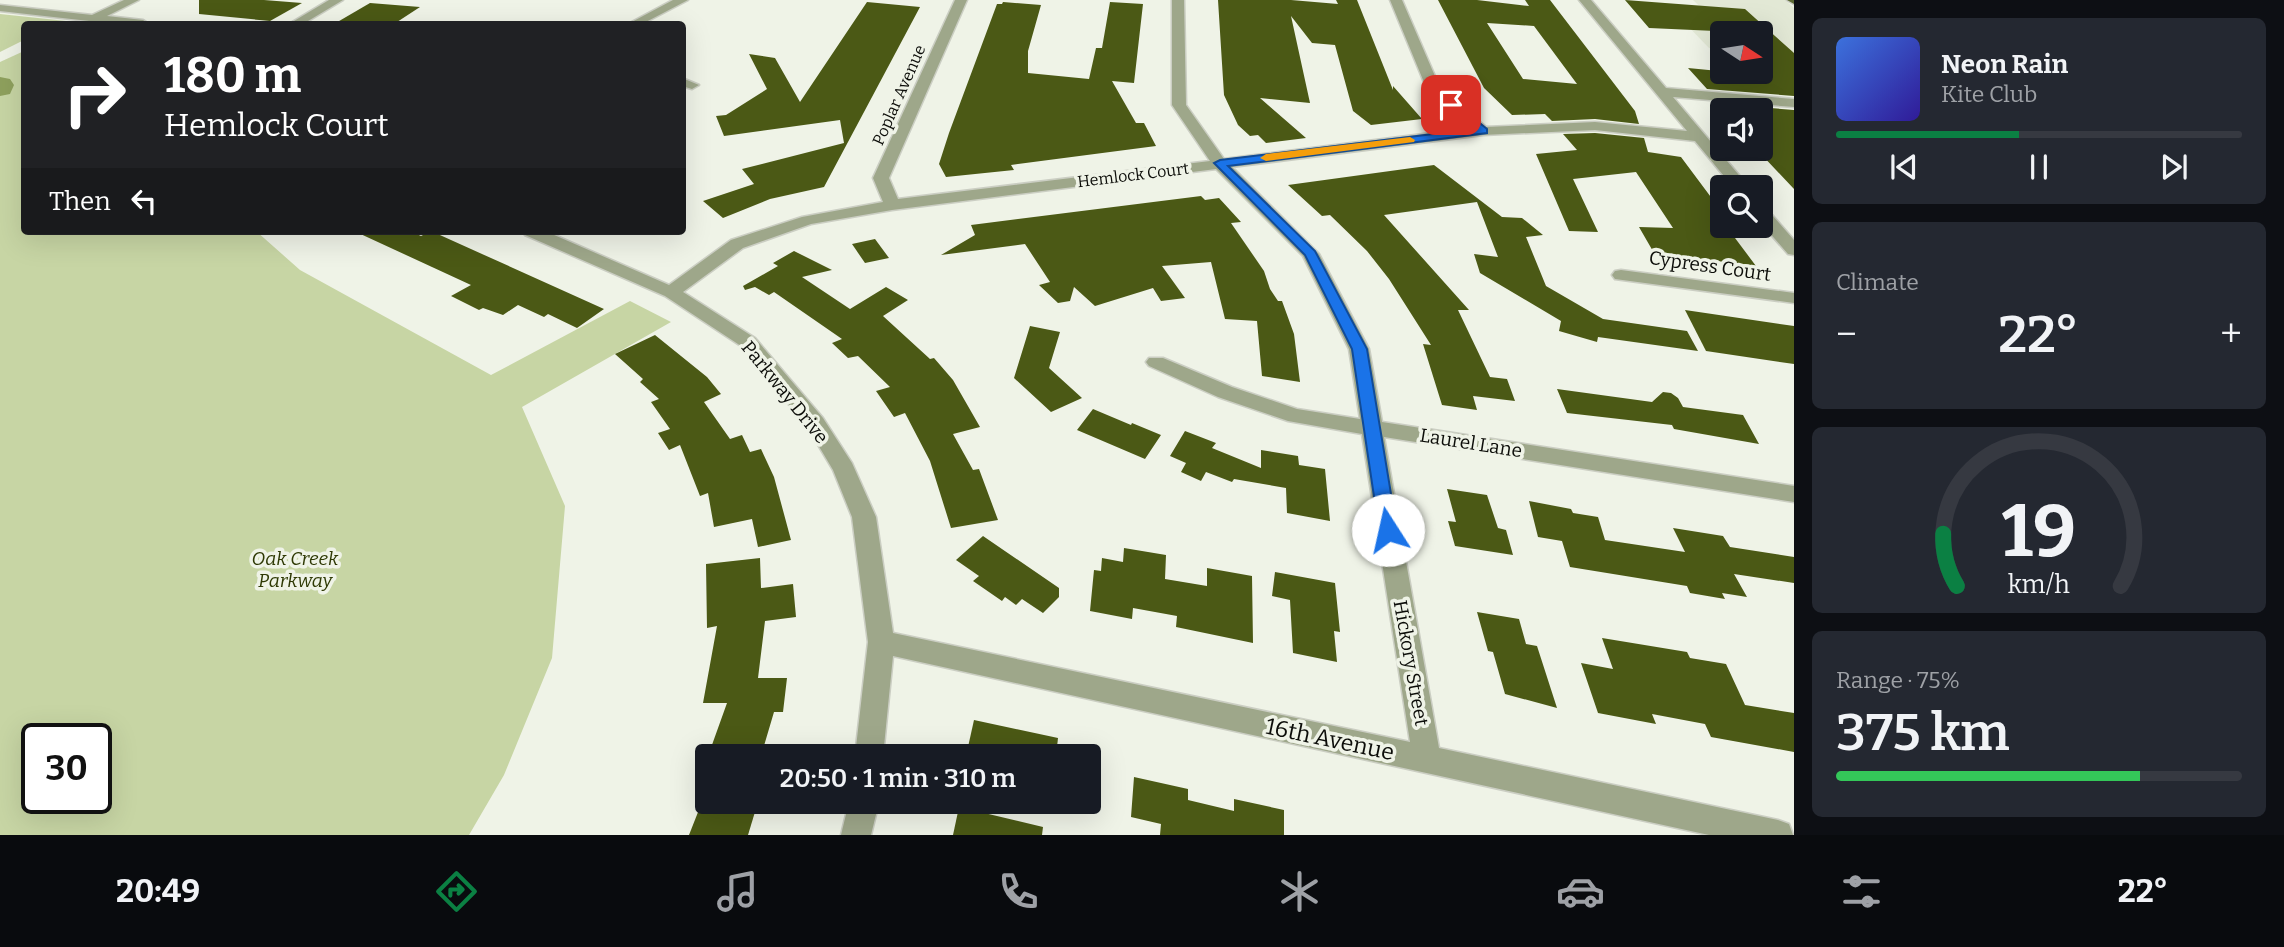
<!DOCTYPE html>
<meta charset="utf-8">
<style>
body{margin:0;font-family:Bitter,serif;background:#242831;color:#f1f3f6;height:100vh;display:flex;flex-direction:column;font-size:26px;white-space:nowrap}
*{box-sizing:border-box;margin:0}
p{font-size:23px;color:#9ea1a6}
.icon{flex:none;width:38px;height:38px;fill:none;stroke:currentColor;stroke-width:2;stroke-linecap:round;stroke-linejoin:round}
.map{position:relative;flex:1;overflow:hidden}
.panel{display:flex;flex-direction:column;gap:18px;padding:18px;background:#0d0f14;width:490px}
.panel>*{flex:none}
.hud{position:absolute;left:21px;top:21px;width:665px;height:214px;border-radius:7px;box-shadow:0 7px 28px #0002;background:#202124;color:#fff;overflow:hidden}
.needle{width:46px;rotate:102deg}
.buttons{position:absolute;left:1710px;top:21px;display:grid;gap:14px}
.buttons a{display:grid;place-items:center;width:63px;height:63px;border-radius:7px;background:#171b24;box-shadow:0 7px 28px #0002;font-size:35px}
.speed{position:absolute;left:21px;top:723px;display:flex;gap:14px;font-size:35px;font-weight:700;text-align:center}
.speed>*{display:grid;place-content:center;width:91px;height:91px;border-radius:50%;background:#171b24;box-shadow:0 7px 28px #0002;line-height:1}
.speed .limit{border:4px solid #111;border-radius:10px;background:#fff;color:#111}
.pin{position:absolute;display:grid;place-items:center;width:60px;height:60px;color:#fff;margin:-30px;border-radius:14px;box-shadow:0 4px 10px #0006}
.me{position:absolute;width:77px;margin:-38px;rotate:350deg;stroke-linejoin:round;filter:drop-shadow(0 0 5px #0008)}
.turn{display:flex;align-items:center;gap:24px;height:147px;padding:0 28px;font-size:32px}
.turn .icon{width:91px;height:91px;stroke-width:2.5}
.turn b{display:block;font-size:49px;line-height:60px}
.then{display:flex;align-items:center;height:66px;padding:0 28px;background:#0003;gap:14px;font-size:26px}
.big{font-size:52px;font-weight:600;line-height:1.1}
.panel .widget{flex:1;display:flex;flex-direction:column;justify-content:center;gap:10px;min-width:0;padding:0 24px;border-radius:10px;background:#242831}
.panel .dial{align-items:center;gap:0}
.dial svg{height:182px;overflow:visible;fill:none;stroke:#363941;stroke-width:7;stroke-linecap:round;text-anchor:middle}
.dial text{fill:#f1f3f6;stroke:none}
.song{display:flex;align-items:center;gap:21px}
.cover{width:84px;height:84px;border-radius:10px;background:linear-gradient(135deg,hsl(220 70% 55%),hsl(250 70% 35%))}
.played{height:7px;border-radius:4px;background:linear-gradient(90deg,#0b8043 45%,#363941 45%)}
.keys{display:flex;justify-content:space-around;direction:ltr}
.heat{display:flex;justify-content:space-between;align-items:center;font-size:38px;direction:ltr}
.charge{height:10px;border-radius:5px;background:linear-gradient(90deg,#34c759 75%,#363941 0)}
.trip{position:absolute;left:695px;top:744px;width:406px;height:70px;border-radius:7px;background:#171b24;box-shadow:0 7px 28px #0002;font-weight:600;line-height:70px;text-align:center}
.tab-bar{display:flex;height:112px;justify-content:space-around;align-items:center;background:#090b0e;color:#9ea1a6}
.tab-bar .icon{width:49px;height:49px}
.tab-bar .active{color:#0b8043}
.tab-bar b{font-size:32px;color:#f1f3f6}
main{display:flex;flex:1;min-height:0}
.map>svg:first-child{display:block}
</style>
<main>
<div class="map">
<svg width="1794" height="835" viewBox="0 0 1794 835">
<rect width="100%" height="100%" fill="#eff3e7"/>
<!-- built -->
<path fill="#e2e8d5" d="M 1693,0 L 1785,0 L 1794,8 L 1794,54 L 1760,33 L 1722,33 L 1722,49 L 1709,48 L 1680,18 L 1714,20 Z"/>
<!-- green -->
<g fill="#c7d5a4" fill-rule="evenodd">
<path d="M 0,14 L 66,21 L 59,24 L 24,24 L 24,40 L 0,52 Z"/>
<path d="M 24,51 L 24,231 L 256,231 L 300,270 L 491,375 L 630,301 L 671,322 L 522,407 L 565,506 L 552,658 L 504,775 L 469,835 L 0,835 L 0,62 ZM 37,738 L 96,738 L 96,798 L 37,798 Z"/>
</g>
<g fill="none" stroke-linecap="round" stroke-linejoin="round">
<!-- river -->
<path fill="#8ea05d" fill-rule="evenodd" d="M 0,77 L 10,79 L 14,85 L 10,94 L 0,96 Z"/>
</g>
<!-- building -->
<g fill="#4b5915" fill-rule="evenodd">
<path d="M 199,0 L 264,0 L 302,3 L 270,21 L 199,14 Z"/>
<path d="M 1218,0 L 1291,0 L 1338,4 L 1336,0 L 1357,0 L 1393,90 L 1393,86 L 1422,119 L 1371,125 L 1353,111 L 1335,45 L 1312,43 L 1291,16 L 1310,103 L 1260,98 L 1306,138 L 1266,143 L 1258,135 L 1250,136 L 1238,125 L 1224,95 Z"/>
<path d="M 1438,0 L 1477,0 L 1529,6 L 1525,0 L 1550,0 L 1635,111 L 1639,124 L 1595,119 L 1552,121 L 1545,114 L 1512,115 L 1484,88 ZM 1487,23 L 1534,26 L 1577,84 L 1523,79 Z"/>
<path d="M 1625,0 L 1745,9 L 1794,53 L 1794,96 L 1707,89 L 1688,68 L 1760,75 L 1760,33 L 1649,28 Z"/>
<path d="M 867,2 L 920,7 L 824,187 L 770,199 L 723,218 L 703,201 L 754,184 L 742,169 L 844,143 L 840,120 L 724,136 L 716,116 L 726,115 L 767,89 L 749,54 L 775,58 L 800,102 Z"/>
<path d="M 1003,2 L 1041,5 L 1028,51 L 1028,73 L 1089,79 L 1096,48 L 1102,48 L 1110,2 L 1143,4 L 1134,83 L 1112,81 L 1136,123 L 1144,123 L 1156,146 L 1011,165 L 1014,170 L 946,177 L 939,164 L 949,133 L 997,4 L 1002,4 Z"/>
<path d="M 370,3 L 420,7 L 394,24 L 334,24 Z"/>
<path d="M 1721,104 L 1794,110 L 1794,189 L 1760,153 L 1760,110 L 1727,110 Z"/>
<path d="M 1595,133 L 1644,138 L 1648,152 L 1681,157 L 1722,212 L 1722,226 L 1726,226 L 1756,266 L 1654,253 L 1639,227 L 1673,228 L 1636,172 L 1573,179 L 1598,232 L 1569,231 L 1536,154 L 1577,150 L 1563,134 Z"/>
<path d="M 1434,165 L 1502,217 L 1522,218 L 1543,235 L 1526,237 L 1546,286 L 1603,319 L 1687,331 L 1698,351 L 1598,337 L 1597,342 L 1559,331 L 1561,321 L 1480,273 L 1474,254 L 1498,257 L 1477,202 L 1384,215 L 1469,310 L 1458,310 L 1490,377 L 1507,379 L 1515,401 L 1473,396 L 1477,410 L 1442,405 L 1423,344 L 1431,345 L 1389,279 L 1367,251 L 1330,215 L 1322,216 L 1288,185 Z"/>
<path d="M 1201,196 L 1205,200 L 1219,198 L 1241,222 L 1231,223 L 1264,271 L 1270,289 L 1278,301 L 1282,301 L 1294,334 L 1300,382 L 1262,376 L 1257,321 L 1225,319 L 1211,262 L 1162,266 L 1185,298 L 1161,301 L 1153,288 L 1095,306 L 1074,287 L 1070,301 L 1058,303 L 1039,285 L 1050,282 L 1025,244 L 941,255 L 975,235 L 971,225 Z"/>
<path d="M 354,231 L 410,231 L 421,236 L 431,231 L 604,309 L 577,328 L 548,314 L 544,317 L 518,305 L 503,315 L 483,308 L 479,310 L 451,296 L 471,285 Z"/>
<path d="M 875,239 L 889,258 L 865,263 L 852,244 Z"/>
<path d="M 794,251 L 832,270 L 802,277 L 850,309 L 886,287 L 908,300 L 883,316 L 930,359 L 934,358 L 953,380 L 980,427 L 953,434 L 973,470 L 979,469 L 998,520 L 951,528 L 930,461 L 905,413 L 894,417 L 876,391 L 890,387 L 858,356 L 848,358 L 832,343 L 842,339 L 774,292 L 769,295 L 755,287 L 745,290 L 743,286 L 778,266 L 773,263 Z"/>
<path d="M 1685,310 L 1794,326 L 1794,364 L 1706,351 Z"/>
<path d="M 1030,326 L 1060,332 L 1049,368 L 1082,398 L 1051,412 L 1014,378 Z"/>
<path d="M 655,335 L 707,377 L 721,394 L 704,402 L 730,439 L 742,435 L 750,452 L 761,449 L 774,477 L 791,540 L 758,547 L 752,519 L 714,527 L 708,493 L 700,496 L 680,445 L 669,450 L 658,433 L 670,429 L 651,402 L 659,399 L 640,382 L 643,379 L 615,354 Z"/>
<path d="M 1557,389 L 1652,402 L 1663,392 L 1671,393 L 1678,398 L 1683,407 L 1743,415 L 1759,444 L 1674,429 L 1672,425 L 1567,413 Z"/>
<path d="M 1093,409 L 1131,425 L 1132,423 L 1161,435 L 1145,459 L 1077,430 Z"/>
<path d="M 1185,431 L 1216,443 L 1212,448 L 1261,468 L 1261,450 L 1298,456 L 1299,465 L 1325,469 L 1330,521 L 1287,513 L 1286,488 L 1234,479 L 1232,482 L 1206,472 L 1201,481 L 1181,472 L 1186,463 L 1170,456 Z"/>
<path d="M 1447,489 L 1487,495 L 1498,528 L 1506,530 L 1513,555 L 1455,546 L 1448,521 L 1456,522 Z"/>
<path d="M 1529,501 L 1571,509 L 1573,513 L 1598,517 L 1605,540 L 1685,552 L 1673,528 L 1723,536 L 1730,547 L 1794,557 L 1794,583 L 1734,574 L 1747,597 L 1722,593 L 1725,599 L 1690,593 L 1687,586 L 1570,567 L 1562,541 L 1538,537 Z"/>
<path d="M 983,536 L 1059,588 L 1059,597 L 1043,613 L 1022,599 L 1016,605 L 1005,597 L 1002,601 L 973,581 L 979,576 L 956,560 Z"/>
<path d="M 1124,548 L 1166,555 L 1165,579 L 1207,586 L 1207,568 L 1252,576 L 1253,643 L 1176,627 L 1177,616 L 1133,608 L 1132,619 L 1090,611 L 1094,570 L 1101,571 L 1102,558 L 1123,562 Z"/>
<path d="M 760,558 L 761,588 L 793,584 L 796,617 L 765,621 L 758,678 L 787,678 L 783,712 L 774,712 L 761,756 L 708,756 L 727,703 L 703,703 L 717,626 L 707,628 L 706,564 Z"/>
<path d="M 1275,572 L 1335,583 L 1340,632 L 1334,631 L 1337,662 L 1293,653 L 1290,600 L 1272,596 Z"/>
<path d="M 1477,612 L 1519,619 L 1526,644 L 1537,646 L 1557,708 L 1505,694 L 1493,652 L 1488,651 Z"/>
<path d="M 1602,638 L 1687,652 L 1690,658 L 1726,664 L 1745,705 L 1794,713 L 1794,752 L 1711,737 L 1705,724 L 1652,714 L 1656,724 L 1598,713 L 1581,663 L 1613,669 Z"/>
<path d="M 974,720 L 1058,738 L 1056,756 L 966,756 Z"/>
<path d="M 1134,777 L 1188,789 L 1188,800 L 1234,811 L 1234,799 L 1284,810 L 1284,835 L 1160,835 L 1161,824 L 1131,817 Z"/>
<path d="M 702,802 L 758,802 L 748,835 L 689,835 Z"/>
<path d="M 959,807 L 1043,827 L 1042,835 L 953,835 Z"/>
</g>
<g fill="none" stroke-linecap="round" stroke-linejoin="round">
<defs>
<g id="minor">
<path d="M 124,0 L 139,0 L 107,16 L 143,20 L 149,24 L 116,24 L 0,11 L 0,5 L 92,15 Z"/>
<path d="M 329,0 L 343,0 L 303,24 L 289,24 Z"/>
<path d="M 673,0 L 688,0 L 642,24 L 628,24 Z"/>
<path d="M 955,0 L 967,0 L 889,178 L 898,199 L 1210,161 L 1172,105 L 1172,0 L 1184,0 L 1186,105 L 1224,159 L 1471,128 L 1428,92 L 1390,0 L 1402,0 L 1441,90 L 1486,127 L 1595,122 L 1687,131 L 1579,0 L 1591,0 L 1666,88 L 1794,99 L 1794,107 L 1673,97 L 1749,187 L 1733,187 L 1695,141 L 1595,130 L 1483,135 L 1232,167 L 1319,254 L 1369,349 L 1382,422 L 1794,486 L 1794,502 L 1384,437 L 1439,748 L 1778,820 L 1789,824 L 1793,835 L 1709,835 L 893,656 L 883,756 L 855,756 L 868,642 L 852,517 L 833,470 L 808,428 L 741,346 L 665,296 L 525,235 L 523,231 L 545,231 L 669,285 L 731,240 L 802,217 L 883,202 L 873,178 ZM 1216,169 L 1303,256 L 1349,349 L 1360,419 L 1297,409 L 1232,387 L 1163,358 L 1149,358 L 1146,362 L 1149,366 L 1218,397 L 1288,421 L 1362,434 L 1410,742 L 893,633 L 876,517 L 852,463 L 823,418 L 755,338 L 683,292 L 743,248 L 811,224 L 892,210 Z"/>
<path d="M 682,78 L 699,85 L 692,89 L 682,86 Z"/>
<path d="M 1760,206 L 1766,208 L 1794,240 L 1794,255 L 1788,254 L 1760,222 Z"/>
<path d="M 1621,270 L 1794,293 L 1794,303 L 1615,279 L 1612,275 L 1615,271 Z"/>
<path d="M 849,802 L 879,802 L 871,835 L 841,835 Z"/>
</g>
<path id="primary" d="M 1787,0 L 1794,0 L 1794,4 Z"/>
</defs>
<!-- minor casing -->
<use href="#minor" stroke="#cbcec3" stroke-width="3"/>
<!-- primary casing -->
<use href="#primary" stroke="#cbcec3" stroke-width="3"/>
<!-- minor -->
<use href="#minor" fill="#9ea78a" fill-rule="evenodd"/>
<!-- primary -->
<use href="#primary" fill="#5c6934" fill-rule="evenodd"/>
</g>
<!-- route -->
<path fill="#1a73e8" stroke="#114b97" stroke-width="2" d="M 1447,102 L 1454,102 L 1487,129 L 1487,133 L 1228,166 L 1315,251 L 1367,349 L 1397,530 L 1395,535 L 1382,535 L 1379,530 L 1352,349 L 1305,255 L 1214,163 L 1220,160 L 1474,129 L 1447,107 Z"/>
<!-- slow -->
<path fill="#f59e0b" d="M 1410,137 L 1415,140 L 1414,142 L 1266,161 L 1260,158 L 1266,154 Z"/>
<g text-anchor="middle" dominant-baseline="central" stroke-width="7" stroke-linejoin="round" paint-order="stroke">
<!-- far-street labels -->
<g font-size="16" fill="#0c0d09" stroke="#eff3e7">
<text transform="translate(899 95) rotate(-66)">Poplar Avenue</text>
<text transform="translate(1133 175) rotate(-7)">Hemlock Court</text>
</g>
<!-- street labels -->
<g font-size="19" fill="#0c0d09" stroke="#eff3e7">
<text transform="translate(1710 266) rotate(8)">Cypress Court</text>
<text transform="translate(785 392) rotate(51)">Parkway Drive</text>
<text transform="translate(1471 443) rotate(9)">Laurel Lane</text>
<text transform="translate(1411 663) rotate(80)">Hickory Street</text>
</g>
<!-- park labels -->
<g font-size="19" font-style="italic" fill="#2e3904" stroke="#eff3e7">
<text x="295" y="558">Oak Creek<tspan x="295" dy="22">Parkway</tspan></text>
</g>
<!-- near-street labels -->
<g font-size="23" fill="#0c0d09" stroke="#eff3e7">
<text transform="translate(1330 739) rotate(12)">16th Avenue</text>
</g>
</g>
</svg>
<div class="buttons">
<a><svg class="needle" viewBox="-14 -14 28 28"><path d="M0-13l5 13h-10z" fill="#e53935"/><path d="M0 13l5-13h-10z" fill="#9ea1a6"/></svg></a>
<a><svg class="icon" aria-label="sound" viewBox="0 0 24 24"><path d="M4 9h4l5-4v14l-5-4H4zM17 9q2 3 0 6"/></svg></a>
<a><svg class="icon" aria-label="search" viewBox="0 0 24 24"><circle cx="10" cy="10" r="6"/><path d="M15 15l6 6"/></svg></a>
</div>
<div class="speed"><div class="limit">30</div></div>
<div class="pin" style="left:1451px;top:105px;background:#d93025"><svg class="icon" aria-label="arrive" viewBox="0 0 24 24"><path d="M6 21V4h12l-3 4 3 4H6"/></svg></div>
<svg class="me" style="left:1388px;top:530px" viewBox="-20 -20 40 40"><circle r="19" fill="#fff"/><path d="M0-13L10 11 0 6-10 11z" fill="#1a73e8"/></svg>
<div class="trip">20:50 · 1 min · 310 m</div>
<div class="hud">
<div class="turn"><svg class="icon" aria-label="right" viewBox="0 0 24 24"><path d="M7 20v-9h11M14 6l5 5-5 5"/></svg><div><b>180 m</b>Hemlock Court</div></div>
<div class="then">Then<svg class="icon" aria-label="left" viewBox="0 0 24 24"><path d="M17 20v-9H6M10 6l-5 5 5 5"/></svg></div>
</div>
</div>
<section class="panel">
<div class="widget">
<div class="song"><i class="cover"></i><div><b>Neon Rain</b><p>Kite Club</p></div></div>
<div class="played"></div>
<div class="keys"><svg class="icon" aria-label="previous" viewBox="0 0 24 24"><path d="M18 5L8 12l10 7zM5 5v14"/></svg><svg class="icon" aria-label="pause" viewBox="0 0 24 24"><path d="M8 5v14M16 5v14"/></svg><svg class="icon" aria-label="next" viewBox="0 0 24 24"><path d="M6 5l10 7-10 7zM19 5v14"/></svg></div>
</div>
<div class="widget"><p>Climate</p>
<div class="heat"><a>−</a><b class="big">22°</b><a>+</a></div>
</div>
<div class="widget dial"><svg viewBox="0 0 100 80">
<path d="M14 69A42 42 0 1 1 86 69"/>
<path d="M14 69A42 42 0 0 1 8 46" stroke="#0b8043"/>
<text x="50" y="56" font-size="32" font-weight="700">19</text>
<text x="50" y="72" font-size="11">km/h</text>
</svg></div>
<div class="widget"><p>Range · 75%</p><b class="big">375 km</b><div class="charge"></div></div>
</section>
</main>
<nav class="tab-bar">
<b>20:49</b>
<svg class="icon active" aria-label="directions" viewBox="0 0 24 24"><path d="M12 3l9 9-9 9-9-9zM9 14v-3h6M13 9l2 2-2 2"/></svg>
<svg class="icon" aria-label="music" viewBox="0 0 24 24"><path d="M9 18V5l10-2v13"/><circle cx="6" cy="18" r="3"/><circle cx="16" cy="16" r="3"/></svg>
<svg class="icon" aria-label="phone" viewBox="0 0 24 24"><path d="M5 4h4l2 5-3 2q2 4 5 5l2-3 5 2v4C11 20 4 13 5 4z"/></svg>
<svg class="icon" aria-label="climate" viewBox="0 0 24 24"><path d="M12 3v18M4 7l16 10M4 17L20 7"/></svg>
<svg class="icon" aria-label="car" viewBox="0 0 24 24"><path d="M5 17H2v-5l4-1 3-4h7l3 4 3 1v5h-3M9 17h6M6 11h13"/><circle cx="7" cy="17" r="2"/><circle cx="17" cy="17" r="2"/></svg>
<svg class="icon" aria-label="filters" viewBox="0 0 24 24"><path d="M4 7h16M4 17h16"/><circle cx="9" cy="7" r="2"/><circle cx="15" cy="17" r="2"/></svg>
<b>22°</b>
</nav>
